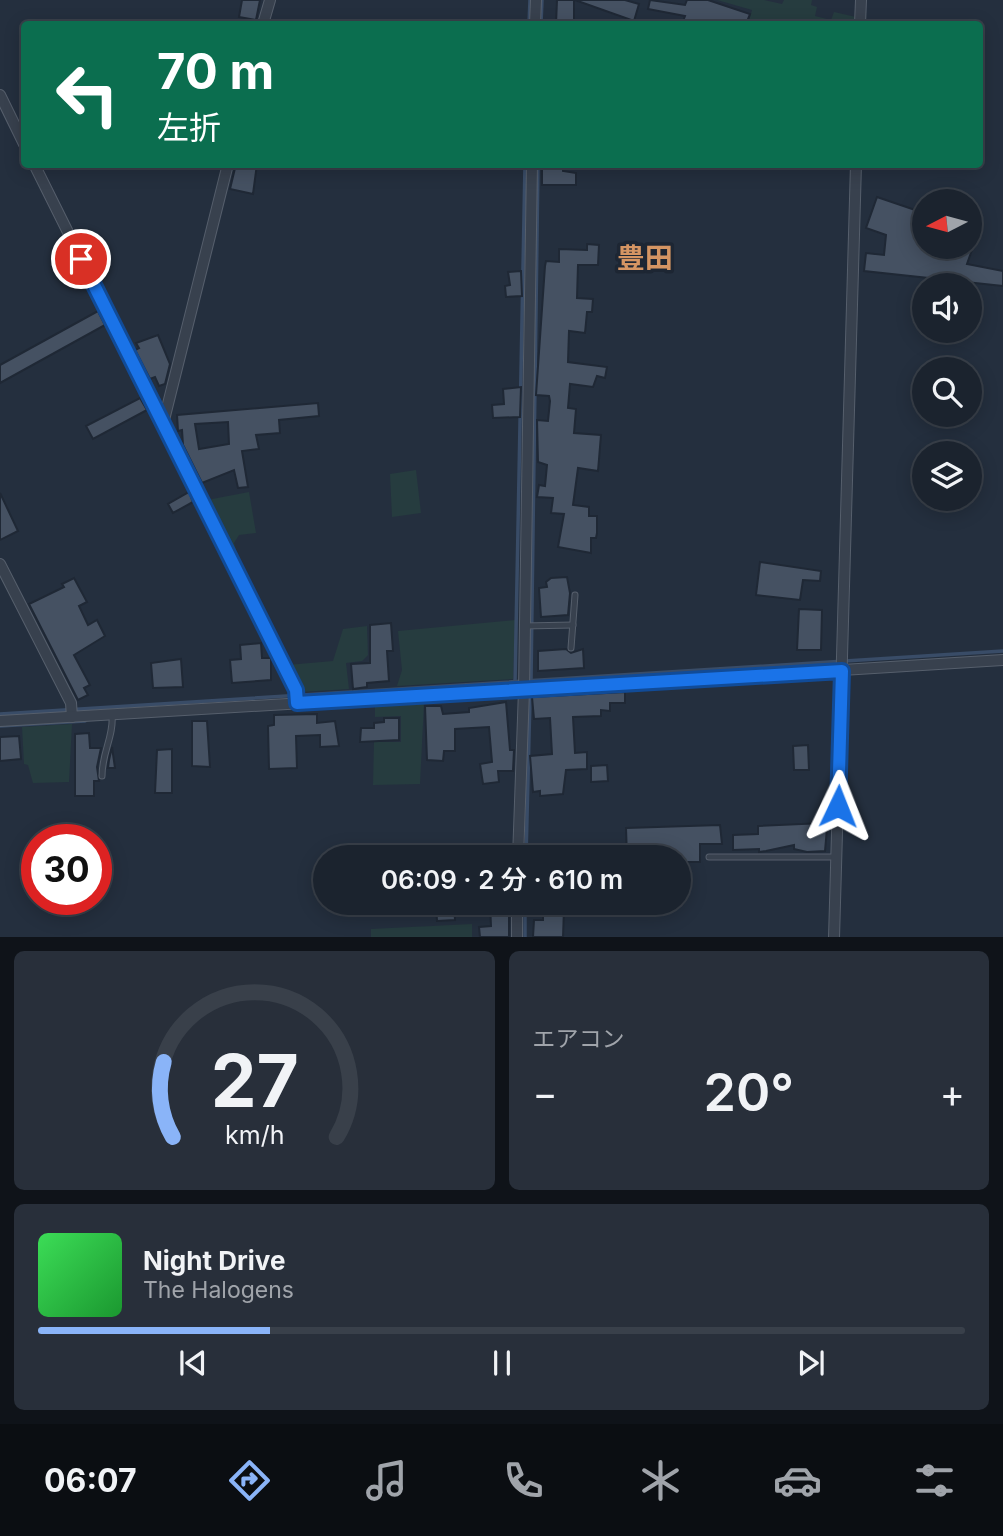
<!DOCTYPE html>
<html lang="ja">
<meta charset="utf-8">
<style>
body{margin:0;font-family:Inter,"Noto Sans JP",sans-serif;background:#282f3a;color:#f1f3f6;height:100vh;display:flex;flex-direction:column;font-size:26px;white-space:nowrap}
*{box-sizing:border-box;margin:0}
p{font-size:23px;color:#a0a4aa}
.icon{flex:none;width:38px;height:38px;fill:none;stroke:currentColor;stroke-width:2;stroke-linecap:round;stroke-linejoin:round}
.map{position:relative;height:937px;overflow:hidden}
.details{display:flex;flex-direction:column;gap:14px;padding:14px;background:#0f1319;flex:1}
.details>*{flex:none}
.hud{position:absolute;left:21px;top:21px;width:962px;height:147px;border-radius:7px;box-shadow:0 4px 18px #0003,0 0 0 2px #39404a;background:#0b6e4f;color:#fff;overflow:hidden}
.needle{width:46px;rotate:264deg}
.fabs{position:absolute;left:912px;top:189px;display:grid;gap:14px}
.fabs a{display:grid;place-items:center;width:70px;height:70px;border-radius:50%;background:#1b232e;box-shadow:0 4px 18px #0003,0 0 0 2px #39404a;font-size:35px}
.speed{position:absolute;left:21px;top:824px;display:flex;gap:14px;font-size:35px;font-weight:700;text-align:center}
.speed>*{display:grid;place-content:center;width:91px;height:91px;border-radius:50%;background:#1b232e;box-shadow:0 4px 18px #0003,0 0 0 2px #39404a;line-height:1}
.speed .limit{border:10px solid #d22;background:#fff;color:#111}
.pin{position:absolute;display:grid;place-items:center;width:60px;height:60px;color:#fff;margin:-30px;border:4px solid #fff;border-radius:50%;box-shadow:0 2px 7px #0007}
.me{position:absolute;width:77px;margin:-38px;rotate:2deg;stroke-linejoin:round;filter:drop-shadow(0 0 5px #0008)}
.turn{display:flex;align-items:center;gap:24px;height:147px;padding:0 21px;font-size:32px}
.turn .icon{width:91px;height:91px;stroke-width:2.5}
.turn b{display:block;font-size:49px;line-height:60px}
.big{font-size:52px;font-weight:600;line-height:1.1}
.details .card{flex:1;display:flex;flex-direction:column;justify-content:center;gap:10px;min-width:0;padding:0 24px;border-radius:10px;background:#282f3a}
.details .dial{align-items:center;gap:0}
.dial svg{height:182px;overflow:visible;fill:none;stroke:#39404a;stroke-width:7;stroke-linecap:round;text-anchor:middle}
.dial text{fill:#f1f3f6;stroke:none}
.song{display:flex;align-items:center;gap:21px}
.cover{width:84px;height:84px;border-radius:10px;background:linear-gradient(135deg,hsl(130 70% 55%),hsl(130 70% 35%))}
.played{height:7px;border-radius:4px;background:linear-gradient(90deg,#8ab4f8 25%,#39404a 25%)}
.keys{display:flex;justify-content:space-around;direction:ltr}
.heat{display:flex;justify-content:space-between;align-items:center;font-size:38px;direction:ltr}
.details .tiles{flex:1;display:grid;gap:14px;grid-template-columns:1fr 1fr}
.card:last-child{grid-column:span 2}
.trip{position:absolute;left:313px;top:845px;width:378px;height:70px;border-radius:35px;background:#1b232e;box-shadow:0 4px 18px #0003,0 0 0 2px #39404a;font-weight:600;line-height:70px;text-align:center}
.tab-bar{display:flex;height:112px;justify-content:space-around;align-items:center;background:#0b0e12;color:#a0a4aa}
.tab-bar .icon{width:49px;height:49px}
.tab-bar .on{color:#8ab4f8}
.tab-bar b{font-size:32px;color:#f1f3f6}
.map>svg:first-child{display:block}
</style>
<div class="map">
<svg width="1003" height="938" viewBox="0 0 1003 938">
<rect width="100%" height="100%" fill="#242f3e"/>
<!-- green -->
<g fill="#263c3f">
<path d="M 717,0 L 764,0 L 782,4 L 784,0 L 812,0 L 811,5 L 817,7 L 815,16 L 831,20 L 834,12 L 856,17 L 856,24 L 748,24 L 752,10 Z"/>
<path d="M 416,470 L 421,513 L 392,517 L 390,474 Z"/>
<path d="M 249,492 L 256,533 L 239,535 L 234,543 L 238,556 L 236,559 L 207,500 Z"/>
<path d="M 515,620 L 513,679 L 397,686 L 402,670 L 398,631 Z"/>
<path d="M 367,626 L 368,655 L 362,661 L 346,663 L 349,689 L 301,692 L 287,665 L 333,661 L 343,629 Z"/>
<path d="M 424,703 L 420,784 L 373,785 L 374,742 L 401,742 L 401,716 L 375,717 L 375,706 Z"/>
<path d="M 72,724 L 69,782 L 33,783 L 28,765 L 24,764 L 22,727 Z"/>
<path d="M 472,924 L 472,937 L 371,937 L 371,929 Z"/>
</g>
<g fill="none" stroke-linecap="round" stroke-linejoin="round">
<!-- stream -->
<g stroke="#394c67" stroke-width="3.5">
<path d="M 529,24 L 530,0"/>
<path d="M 541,24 L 542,0"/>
<path d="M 531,682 L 538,164"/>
<path d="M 515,683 L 525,164"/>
<path d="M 0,714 L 1003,651"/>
<path d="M 0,726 L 85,721"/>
<path d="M 526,858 L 530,698"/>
<path d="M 525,938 L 525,903"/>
</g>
</g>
<!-- building -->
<g fill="#455162" stroke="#1f2835" stroke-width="2" fill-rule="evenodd">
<path d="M 242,0 L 260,0 L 256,20 L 239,17 Z"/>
<path d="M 557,0 L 574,0 L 574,24 L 556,24 Z"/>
<path d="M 575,0 L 625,0 L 639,4 L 634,21 Z"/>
<path d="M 650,0 L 685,5 L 687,0 L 708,0 L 750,14 L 746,24 L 682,24 L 685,16 L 648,9 Z"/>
<path d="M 236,164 L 257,164 L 253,194 L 230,189 Z"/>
<path d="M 542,164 L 563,164 L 563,171 L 576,173 L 576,185 L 542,185 Z"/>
<path d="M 877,197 L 924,213 L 924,247 L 973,247 L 967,264 L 1003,271 L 1003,286 L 864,271 L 866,253 L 884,255 L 886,235 L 866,228 Z"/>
<path d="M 587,244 L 599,245 L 598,265 L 578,265 L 577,298 L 593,299 L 592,312 L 587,312 L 585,333 L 569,331 L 568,362 L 607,367 L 605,378 L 597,376 L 593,387 L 570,384 L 568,408 L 576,409 L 574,433 L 601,435 L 598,471 L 578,468 L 573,505 L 589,507 L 589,516 L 597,516 L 597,533 L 596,538 L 591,538 L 591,553 L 558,547 L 564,514 L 551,513 L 553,498 L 537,497 L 539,485 L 545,486 L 547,465 L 538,462 L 537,420 L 548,421 L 550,401 L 549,396 L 536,395 L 545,266 L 546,261 L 559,262 L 559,249 L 587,250 Z"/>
<path d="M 521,271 L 522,296 L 506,297 L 505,286 L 510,285 L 508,272 Z"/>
<path d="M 98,311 L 105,325 L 0,383 L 0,365 Z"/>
<path d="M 158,335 L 170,364 L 165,384 L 159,386 L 155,377 L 150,379 L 135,350 L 139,348 L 136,343 Z"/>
<path d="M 521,387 L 520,417 L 493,418 L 492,405 L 504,404 L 503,389 Z"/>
<path d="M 140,398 L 147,410 L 93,439 L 86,426 Z"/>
<path d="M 318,403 L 319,416 L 279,420 L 280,433 L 256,435 L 259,449 L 242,451 L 248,487 L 238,488 L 234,470 L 202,483 L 183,445 L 182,430 L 178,431 L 177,415 ZM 228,422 L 229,444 L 199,449 L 195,424 Z"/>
<path d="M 189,492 L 193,502 L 173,513 L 168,504 Z"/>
<path d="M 0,493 L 18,531 L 0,540 Z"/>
<path d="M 760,562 L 821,571 L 820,581 L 803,580 L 800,600 L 756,595 Z"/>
<path d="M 567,577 L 570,593 L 568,615 L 541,617 L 539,588 L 547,587 L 546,582 L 551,578 Z"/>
<path d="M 74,578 L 87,602 L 79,606 L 88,625 L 97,620 L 105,636 L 74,655 L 90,685 L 84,688 L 88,695 L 78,700 L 29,604 L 64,587 L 62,584 Z"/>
<path d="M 799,609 L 822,610 L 821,650 L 797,650 Z"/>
<path d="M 391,623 L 393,651 L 387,651 L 389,681 L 367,683 L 367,687 L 353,689 L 351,664 L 370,663 L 370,625 Z"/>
<path d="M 261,643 L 262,658 L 271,658 L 271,680 L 232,683 L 230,660 L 241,659 L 240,645 Z"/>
<path d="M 566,649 L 571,653 L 583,649 L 584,668 L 538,671 L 538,651 Z"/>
<path d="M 181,659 L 183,687 L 153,688 L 151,663 Z"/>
<path d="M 625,692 L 625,703 L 610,703 L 610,711 L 601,710 L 601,716 L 573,717 L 575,753 L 587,752 L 587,769 L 566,770 L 563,794 L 540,796 L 540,791 L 533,792 L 530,756 L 552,754 L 550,718 L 534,719 L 532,697 Z"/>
<path d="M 506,702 L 510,750 L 514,750 L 513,771 L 498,771 L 499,782 L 483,784 L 480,764 L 492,762 L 489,727 L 455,729 L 455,751 L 444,751 L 443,761 L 427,760 L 425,706 L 441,706 L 443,714 L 469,712 L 469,708 Z"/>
<path d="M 317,714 L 317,723 L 335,721 L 339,746 L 320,747 L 320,735 L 296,736 L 297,768 L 269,769 L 268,726 L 274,725 L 274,715 Z"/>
<path d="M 384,718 L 399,718 L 399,740 L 360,742 L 361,728 L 374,728 L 374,723 L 384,722 Z"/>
<path d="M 192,721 L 207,721 L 210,767 L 192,766 Z"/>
<path d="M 89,733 L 90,748 L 101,748 L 97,767 L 99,781 L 94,781 L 94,796 L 75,796 L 75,734 Z"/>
<path d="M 19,736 L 21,759 L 0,761 L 0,737 Z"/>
<path d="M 808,745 L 809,770 L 794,770 L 793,746 Z"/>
<path d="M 112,747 L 115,768 L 108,768 L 109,760 Z"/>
<path d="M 172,749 L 172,793 L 155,793 L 157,750 Z"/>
<path d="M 607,765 L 608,781 L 591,782 L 591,766 Z"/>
<path d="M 824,823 L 827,828 L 825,851 L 807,852 L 794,849 L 794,845 L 766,851 L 759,852 L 759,849 L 733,850 L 733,835 L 758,834 L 758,826 Z"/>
<path d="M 720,825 L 722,844 L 700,844 L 700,862 L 679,862 L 679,858 L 627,858 L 626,828 Z"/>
<path d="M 436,903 L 454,903 L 455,920 L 437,921 Z"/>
<path d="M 490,903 L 509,903 L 509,937 L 480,937 L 479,927 L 491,926 Z"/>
<path d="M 543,908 L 564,909 L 563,937 L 533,937 L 534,920 L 543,920 Z"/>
</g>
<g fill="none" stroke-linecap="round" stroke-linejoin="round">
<defs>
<g id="service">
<path d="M 524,626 L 573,625"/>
<path d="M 571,648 L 575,595"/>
<path d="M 102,776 C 102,752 114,736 112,715"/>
<path d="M 709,857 L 835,857"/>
</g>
<g id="minor">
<path d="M 263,24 L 270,0"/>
<path d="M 535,24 L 536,0"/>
<path d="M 860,24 L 861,0"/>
<path d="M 0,95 L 24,144"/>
<path d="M 34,164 L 296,690 L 297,703"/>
<path d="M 532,164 L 524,690 L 1003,660"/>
<path d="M 163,424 L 228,164"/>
<path d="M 0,564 L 71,703 L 72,717"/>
<path d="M 0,721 L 524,690 L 518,858"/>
<path d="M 517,903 L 517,938"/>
<path d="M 834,938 L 856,164"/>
</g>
</defs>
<!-- service casing -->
<use href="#service" stroke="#565f6c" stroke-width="7"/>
<!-- minor casing -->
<use href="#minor" stroke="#565f6c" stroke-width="12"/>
<!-- service -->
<use href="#service" stroke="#38414e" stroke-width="5"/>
<!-- minor -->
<use href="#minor" stroke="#38414e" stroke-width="10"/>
</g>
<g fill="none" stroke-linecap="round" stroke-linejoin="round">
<defs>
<path id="route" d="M 81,259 L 296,690 L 297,703 L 842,671 L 838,806"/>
</defs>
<!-- route casing -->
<use href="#route" stroke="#114b97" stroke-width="18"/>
<!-- route -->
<use href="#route" stroke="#1a73e8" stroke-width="12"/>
</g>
<g text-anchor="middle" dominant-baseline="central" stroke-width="7" stroke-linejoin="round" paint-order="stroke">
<!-- quarter labels -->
<g font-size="28" font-weight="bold" fill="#d59563" stroke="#1d2633">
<text x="645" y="258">豊田</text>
</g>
</g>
</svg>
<div class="fabs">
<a><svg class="needle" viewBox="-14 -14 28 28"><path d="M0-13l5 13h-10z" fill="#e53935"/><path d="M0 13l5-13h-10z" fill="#a0a4aa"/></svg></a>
<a><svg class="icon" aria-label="sound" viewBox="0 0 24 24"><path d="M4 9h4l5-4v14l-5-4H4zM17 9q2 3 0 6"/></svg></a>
<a><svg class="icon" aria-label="search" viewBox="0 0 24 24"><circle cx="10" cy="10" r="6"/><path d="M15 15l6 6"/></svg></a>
<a><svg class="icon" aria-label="layers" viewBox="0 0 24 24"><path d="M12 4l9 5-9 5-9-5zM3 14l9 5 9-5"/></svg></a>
</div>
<div class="speed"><div class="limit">30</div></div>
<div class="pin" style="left:81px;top:259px;background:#d93025"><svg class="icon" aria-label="arrive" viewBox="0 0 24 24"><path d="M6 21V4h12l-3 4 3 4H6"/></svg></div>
<svg class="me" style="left:838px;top:806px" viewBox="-20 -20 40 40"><path d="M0-17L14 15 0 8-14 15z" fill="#1a73e8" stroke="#fff" stroke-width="4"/></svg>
<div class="trip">06:09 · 2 分 · 610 m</div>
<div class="hud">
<div class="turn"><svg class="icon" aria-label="left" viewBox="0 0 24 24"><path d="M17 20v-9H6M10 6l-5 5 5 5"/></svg><div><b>70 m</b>左折</div></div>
</div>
</div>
<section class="details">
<div class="tiles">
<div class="card dial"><svg viewBox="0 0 100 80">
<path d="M14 69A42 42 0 1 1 86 69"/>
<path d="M14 69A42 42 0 0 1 10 36" stroke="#8ab4f8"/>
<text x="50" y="56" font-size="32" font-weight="700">27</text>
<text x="50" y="72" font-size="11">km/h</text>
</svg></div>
<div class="card"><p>エアコン</p>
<div class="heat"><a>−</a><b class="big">20°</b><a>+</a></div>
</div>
<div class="card">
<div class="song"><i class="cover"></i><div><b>Night Drive</b><p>The Halogens</p></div></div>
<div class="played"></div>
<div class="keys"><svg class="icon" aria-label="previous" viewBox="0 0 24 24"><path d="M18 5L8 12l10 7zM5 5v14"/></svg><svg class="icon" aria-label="pause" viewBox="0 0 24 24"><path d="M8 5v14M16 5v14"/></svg><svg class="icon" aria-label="next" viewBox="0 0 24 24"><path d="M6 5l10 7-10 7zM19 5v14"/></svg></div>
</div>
</div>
</section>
<nav class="tab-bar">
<b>06:07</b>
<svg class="icon on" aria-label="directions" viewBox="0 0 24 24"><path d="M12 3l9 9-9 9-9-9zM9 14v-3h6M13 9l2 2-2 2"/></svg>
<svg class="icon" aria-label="music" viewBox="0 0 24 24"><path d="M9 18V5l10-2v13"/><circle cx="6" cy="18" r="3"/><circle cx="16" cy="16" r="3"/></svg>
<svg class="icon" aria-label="phone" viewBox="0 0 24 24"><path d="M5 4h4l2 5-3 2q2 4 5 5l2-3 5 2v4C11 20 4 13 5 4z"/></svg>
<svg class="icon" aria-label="climate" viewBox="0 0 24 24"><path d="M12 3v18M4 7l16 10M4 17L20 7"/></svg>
<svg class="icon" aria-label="car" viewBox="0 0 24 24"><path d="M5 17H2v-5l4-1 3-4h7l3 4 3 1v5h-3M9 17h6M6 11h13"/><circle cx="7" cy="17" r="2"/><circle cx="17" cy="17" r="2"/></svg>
<svg class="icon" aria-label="filters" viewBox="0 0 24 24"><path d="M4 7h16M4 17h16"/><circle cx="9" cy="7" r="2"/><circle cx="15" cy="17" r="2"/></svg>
</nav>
